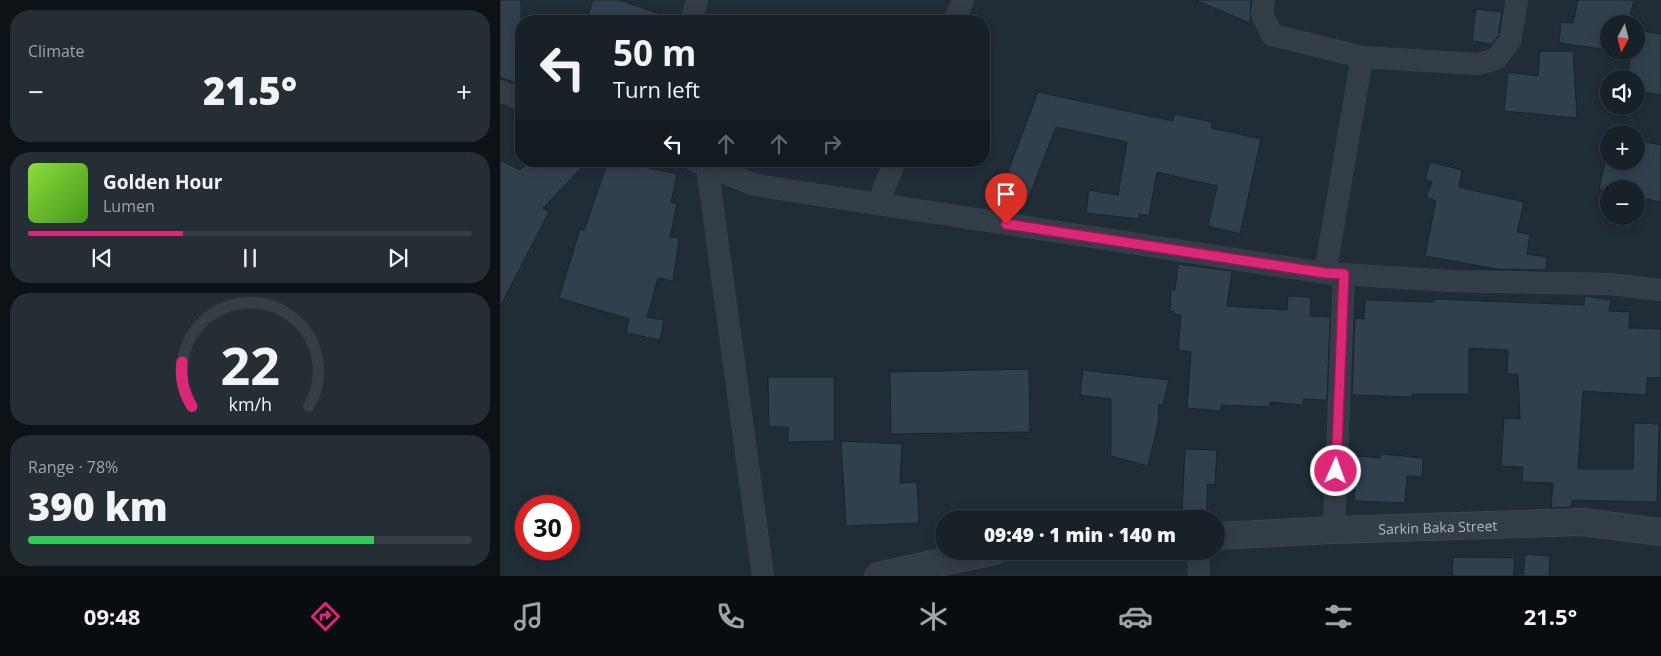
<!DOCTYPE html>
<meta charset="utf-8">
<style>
body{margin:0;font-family:"Open Sans",sans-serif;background:#252e34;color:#f1f3f6;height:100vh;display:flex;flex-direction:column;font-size:19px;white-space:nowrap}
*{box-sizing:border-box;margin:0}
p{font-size:16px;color:#9fa3a8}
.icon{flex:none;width:28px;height:28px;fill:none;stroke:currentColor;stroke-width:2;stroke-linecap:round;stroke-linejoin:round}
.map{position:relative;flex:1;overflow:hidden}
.drawer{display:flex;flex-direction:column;gap:10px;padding:10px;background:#0d1216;width:500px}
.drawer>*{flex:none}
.hud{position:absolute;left:15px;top:15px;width:475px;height:152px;border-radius:20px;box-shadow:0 2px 12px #0003,0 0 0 1px #363e45;background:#182128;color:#f1f3f6;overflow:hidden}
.needle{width:32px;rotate:187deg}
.tools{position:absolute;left:1100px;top:15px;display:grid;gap:10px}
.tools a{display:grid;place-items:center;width:45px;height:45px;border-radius:50%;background:#182128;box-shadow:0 2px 12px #0003,0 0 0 1px #363e45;font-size:25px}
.speed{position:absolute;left:15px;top:495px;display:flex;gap:10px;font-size:25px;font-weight:700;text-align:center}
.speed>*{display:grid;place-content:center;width:65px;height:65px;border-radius:50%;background:#182128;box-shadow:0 2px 12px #0003,0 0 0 1px #363e45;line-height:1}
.speed .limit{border:8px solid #d22;background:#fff;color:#111}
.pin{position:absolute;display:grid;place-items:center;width:42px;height:42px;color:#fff;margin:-51px -21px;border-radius:50% 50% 50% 0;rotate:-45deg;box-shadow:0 0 5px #0007}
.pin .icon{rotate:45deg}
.me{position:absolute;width:55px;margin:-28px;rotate:2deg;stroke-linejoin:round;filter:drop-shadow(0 0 4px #0008)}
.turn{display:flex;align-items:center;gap:18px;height:105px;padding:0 15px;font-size:22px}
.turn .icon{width:65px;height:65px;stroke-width:2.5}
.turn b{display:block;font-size:35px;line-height:42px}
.lanes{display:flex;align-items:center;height:48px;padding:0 15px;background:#0003;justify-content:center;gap:25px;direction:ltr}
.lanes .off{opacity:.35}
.big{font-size:38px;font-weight:800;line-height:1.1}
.drawer .card{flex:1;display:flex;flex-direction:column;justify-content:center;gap:8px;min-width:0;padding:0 18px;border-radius:20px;background:#252e34}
.drawer .dial{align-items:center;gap:0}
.dial svg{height:130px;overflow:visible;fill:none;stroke:#363e45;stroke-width:7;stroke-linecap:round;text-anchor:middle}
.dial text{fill:#f1f3f6;stroke:none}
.song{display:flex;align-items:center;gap:15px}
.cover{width:60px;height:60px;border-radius:8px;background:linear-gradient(135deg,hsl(90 70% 55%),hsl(100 70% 35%))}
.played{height:5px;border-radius:2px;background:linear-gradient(90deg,#db2777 35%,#363e45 35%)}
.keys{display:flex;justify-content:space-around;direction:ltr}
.heat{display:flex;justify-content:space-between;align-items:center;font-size:28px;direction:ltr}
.charge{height:8px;border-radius:4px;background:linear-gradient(90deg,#34c759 78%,#363e45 0)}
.trip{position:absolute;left:435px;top:510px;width:290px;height:50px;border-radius:25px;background:#182128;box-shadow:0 2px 12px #0003,0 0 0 1px #363e45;font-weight:800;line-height:50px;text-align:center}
.menu{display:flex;height:80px;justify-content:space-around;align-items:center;background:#0a0d10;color:#9fa3a8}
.menu .icon{width:35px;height:35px}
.menu .selected{color:#db2777}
.menu b{font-size:22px;color:#f1f3f6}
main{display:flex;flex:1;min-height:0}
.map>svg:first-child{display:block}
</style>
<main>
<section class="drawer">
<div class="card"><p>Climate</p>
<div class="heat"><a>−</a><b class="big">21.5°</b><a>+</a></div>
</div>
<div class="card">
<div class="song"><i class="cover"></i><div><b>Golden Hour</b><p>Lumen</p></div></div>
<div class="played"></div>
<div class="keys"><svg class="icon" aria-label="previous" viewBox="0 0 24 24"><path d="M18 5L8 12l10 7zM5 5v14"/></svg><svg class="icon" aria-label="pause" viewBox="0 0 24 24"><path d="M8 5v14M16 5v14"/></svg><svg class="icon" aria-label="next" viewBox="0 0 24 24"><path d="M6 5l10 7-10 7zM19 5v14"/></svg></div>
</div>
<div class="card dial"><svg viewBox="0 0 100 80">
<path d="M14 69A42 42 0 1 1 86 69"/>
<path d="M14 69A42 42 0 0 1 8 42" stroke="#db2777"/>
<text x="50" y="56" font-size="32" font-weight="700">22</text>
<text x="50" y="72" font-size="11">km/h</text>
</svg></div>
<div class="card"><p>Range · 78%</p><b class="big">390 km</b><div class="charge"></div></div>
</section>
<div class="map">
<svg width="1161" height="576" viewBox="0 0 1161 576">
<rect width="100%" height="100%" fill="#202c36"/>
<!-- building -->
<g fill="#32404d" stroke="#1b242d">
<path d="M 0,0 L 21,0 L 21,85 L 0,77 Z"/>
<path d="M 93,0 L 119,0 L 172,18 L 171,21 L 86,21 Z"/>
<path d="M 695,0 L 751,0 L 750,23 Z"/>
<path d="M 1078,0 L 1134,0 L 1128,24 L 1109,24 L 1109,50 L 1059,43 L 1061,22 L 1073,23 Z"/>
<path d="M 976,9 L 1002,12 L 998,36 L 992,44 L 972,41 Z"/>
<path d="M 1136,30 L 1161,34 L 1161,95 L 1136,91 L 1136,79 L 1127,79 L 1131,54 L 1115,51 L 1136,51 Z"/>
<path d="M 1040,51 L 1073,51 L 1077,118 L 1004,111 L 1008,72 L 1038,76 Z"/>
<path d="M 538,92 L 673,121 L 674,114 L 712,122 L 711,128 L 761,139 L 740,234 L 708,226 L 717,186 L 657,172 L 649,216 L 639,214 L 639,219 L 586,213 L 589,190 L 618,195 L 627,142 L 556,127 L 525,207 L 497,201 Z"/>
<path d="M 1136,140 L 1161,145 L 1161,202 L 1136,197 L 1136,189 L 1109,189 L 1109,191 L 1099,189 L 1109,146 L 1109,161 L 1136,161 Z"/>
<path d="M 0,160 L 20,170 L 30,161 L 88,161 L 43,208 L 49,212 L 0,307 Z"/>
<path d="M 108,161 L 136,168 L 136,165 L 177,174 L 171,202 L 177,204 L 170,237 L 179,238 L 173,281 L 158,278 L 147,317 L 164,320 L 160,340 L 126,333 L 129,319 L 59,298 L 80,229 L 84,231 Z"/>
<path d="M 930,162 L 962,170 L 959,187 L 1024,202 L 1017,232 L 1030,234 L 1027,254 L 1047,257 L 1046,270 L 997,269 L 925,256 L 936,201 L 926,197 L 932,182 L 925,180 Z"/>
<path d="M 678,264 L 732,271 L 727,306 L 787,310 L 788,296 L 811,297 L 810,316 L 830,317 L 827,400 L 804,399 L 803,405 L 770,402 L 769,407 L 721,405 L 721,411 L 687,408 L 691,352 L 678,350 L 681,315 L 674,314 L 674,312 L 670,311 L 671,290 L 675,290 Z"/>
<path d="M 1085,296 L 1111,300 L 1109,311 L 1130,312 L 1129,328 L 1161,329 L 1161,377 L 1147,378 L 1146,395 L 1083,391 L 1078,469 L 1133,469 L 1134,423 L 1159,424 L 1157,502 L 1072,500 L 1071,507 L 1051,508 L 1053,483 L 1022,482 L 1023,467 L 1001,466 L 1004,418 L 1020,419 L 1018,374 L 1007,374 L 1008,350 L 969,348 L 969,394 L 912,394 L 912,397 L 852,395 L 855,318 L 864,319 L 865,300 L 933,302 L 933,299 L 1084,305 Z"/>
<path d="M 529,369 L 530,432 L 391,434 L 390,372 Z"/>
<path d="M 583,370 L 669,380 L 663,405 L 659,404 L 658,424 L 648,466 L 611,456 L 611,399 L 580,395 Z"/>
<path d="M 268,377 L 334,377 L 334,441 L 288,442 L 288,427 L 269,427 Z"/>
<path d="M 341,441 L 402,444 L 400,483 L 417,482 L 419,523 L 346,526 Z"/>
<path d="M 685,449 L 717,450 L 715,485 L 707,484 L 707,513 L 682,514 Z"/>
<path d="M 881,454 L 923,458 L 922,477 L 907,476 L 905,503 L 854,501 L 857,456 L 880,458 Z"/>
<path d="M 1025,554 L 1050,556 L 1049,576 L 1023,576 Z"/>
<path d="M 953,557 L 1014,558 L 1014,576 L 952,576 Z"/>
</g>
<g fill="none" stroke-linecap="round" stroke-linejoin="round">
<defs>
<g id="minor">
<path d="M 764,0 L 762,14 L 772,35 L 862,57 L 978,64 L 996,59 L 1010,41 L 1017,0"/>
<path d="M 191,21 L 197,0"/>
<path d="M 454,21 L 463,0"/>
<path d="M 0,91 L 21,99"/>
<path d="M 195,161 L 255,185 L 825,273 L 951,281 L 1110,284 L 1161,290"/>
<path d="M 207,166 L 263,576"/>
<path d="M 378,204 L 395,161"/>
<path d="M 825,273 L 862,57"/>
<path d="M 834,530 L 844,274"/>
<path d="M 698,551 L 699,576"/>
</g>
<g id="tertiary">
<path id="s1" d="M 716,536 L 834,530 L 1082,522 L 1161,532"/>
<path d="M 378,576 L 494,551"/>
</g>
</defs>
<!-- minor casing -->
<use href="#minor" stroke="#3d4650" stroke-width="22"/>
<!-- tertiary casing -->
<use href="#tertiary" stroke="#3d4650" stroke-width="28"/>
<!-- minor -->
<use href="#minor" stroke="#333d47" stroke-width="21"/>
<!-- tertiary -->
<use href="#tertiary" stroke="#333d47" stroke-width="26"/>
</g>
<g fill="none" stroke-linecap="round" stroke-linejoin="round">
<defs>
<path id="route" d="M 506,224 L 825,273 L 844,274 L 836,471"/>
</defs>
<!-- route casing -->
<use href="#route" stroke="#8e194d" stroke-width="12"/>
<!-- route -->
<use href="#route" stroke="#db2777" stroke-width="9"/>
</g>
<g text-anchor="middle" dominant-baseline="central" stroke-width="5" stroke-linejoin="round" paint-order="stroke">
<!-- street labels -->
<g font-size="14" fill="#adb8c4" stroke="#19222b">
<text stroke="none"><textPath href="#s1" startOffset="222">Sarkin Baka Street</textPath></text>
</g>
</g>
</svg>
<div class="tools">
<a><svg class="needle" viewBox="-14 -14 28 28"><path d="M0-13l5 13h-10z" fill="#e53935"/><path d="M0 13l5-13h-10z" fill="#9fa3a8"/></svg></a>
<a><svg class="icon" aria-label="sound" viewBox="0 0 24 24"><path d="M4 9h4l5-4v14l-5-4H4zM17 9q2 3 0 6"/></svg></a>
<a>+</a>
<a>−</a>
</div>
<div class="speed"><div class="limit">30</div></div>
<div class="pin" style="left:506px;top:224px;background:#d93025"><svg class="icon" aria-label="arrive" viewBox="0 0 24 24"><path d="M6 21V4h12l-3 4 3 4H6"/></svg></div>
<svg class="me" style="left:836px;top:471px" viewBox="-20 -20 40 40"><circle r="17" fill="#db2777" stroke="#fff" stroke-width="3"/><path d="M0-11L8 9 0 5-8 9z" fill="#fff"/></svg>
<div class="trip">09:49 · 1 min · 140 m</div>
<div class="hud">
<div class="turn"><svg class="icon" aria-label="left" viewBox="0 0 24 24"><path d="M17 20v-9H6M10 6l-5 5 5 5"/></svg><div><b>50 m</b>Turn left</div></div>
<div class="lanes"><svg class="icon" aria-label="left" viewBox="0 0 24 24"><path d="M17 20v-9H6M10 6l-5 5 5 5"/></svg><svg class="icon off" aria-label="ahead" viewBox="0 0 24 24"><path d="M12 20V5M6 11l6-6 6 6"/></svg><svg class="icon off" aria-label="ahead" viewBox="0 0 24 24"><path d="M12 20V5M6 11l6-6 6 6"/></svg><svg class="icon off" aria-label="right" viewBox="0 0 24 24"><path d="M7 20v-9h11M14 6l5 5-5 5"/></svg></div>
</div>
</div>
</main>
<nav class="menu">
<b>09:48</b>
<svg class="icon selected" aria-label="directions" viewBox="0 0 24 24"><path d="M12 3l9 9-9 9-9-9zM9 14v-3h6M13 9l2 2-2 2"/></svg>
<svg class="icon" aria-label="music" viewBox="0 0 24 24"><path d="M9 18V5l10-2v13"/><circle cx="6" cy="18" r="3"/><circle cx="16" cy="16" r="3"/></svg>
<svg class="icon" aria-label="phone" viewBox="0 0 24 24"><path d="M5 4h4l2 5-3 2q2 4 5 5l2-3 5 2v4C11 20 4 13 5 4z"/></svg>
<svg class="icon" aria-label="climate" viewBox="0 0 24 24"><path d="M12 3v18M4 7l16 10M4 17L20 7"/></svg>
<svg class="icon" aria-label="car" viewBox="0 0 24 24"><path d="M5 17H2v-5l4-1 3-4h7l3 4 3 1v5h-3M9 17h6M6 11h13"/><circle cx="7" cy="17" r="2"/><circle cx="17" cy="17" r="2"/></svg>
<svg class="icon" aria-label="filters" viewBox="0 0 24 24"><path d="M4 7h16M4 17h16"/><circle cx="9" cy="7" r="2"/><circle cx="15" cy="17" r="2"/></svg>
<b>21.5°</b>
</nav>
